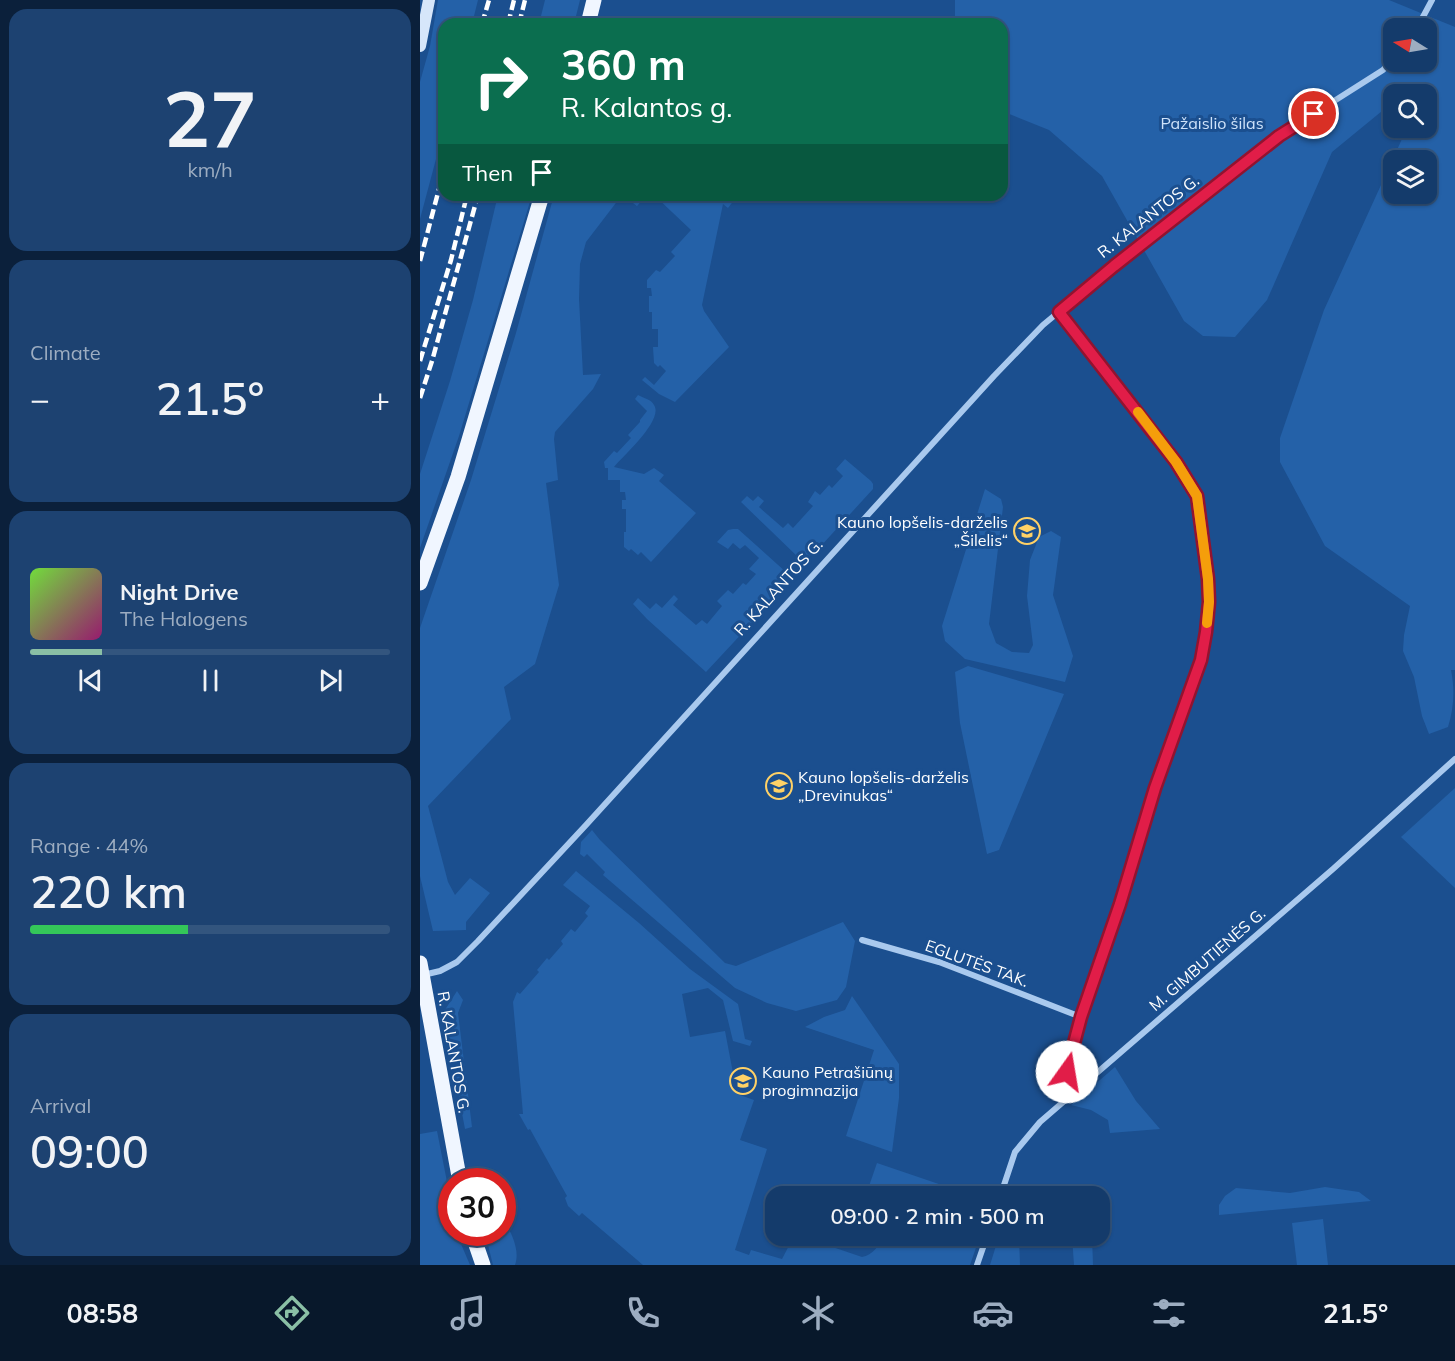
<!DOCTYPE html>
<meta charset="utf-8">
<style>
body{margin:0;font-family:Mulish,sans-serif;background:#1d4271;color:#f1f3f6;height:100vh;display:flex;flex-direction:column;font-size:22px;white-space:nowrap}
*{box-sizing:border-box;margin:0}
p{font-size:20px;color:#9dadc1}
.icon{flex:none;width:33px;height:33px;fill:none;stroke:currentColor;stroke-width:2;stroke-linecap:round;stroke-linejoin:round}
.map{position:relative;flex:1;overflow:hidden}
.panel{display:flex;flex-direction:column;gap:9px;padding:9px;background:#0b203b;width:420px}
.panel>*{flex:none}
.banner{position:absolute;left:18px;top:18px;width:570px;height:183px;border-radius:18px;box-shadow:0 2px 4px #0004,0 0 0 2px #33557e;background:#0b6e4f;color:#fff;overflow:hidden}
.needle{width:39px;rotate:281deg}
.controls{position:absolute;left:963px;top:18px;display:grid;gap:12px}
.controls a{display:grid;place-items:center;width:54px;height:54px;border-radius:12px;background:#143b6b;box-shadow:0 2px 4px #0004,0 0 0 2px #33557e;font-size:30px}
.speed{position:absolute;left:18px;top:1168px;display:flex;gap:12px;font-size:30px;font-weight:700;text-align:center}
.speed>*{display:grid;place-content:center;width:78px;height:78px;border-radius:50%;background:#143b6b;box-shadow:0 2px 4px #0004,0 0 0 2px #33557e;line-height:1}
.speed .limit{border:9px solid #d22;background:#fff;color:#111}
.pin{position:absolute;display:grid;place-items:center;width:51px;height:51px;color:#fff;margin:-26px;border:3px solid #fff;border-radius:50%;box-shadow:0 2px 6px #0007}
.me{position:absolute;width:66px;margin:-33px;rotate:13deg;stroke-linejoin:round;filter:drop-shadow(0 0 4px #0008)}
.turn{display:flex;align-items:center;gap:21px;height:126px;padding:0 24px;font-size:27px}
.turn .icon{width:78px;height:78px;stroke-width:2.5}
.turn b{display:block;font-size:42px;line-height:51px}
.then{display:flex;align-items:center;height:57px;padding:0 24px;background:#0003;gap:12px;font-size:22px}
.big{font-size:45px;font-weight:600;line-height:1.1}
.panel .widget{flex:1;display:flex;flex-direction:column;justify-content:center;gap:9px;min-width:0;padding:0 21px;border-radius:18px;background:#1d4271}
.panel .dial{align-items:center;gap:0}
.dial b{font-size:78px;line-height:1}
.song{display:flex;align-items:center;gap:18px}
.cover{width:72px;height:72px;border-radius:9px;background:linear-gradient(135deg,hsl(100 70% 55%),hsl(320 70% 35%))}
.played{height:6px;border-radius:3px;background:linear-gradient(90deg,#8abfa5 20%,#33557e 20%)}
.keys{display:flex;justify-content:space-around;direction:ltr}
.heat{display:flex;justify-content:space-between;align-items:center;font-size:33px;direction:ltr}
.charge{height:9px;border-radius:4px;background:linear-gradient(90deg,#34c759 44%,#33557e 0)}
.trip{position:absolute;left:345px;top:1186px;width:345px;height:60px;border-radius:18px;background:#143b6b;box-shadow:0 2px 4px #0004,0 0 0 2px #33557e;font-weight:600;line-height:60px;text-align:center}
.menu{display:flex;height:96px;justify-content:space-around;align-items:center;background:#08182b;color:#9dadc1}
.menu .icon{width:42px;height:42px}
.menu .on{color:#8abfa5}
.menu b{font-size:27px;color:#f1f3f6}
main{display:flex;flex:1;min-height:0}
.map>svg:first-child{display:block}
</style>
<main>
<section class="panel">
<div class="widget dial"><b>27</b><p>km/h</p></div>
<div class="widget"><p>Climate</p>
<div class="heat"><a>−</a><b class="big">21.5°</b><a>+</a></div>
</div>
<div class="widget">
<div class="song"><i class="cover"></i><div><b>Night Drive</b><p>The Halogens</p></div></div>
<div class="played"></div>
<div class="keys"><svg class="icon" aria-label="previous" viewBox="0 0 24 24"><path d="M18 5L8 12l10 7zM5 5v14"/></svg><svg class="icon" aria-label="pause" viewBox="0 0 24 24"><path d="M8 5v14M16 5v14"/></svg><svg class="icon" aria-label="next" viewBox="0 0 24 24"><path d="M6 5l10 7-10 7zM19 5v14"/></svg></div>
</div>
<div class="widget"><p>Range · 44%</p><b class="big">220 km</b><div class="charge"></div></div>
<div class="widget"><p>Arrival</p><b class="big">09:00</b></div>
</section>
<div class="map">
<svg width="1035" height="1265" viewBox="0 0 1035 1265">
<rect width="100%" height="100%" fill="#1b4f8f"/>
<!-- green -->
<g fill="#2461a8" fill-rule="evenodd">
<path d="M 18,0 L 58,0 L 52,24 L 24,24 L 24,129 L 0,219 L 0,82 L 10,46 Z"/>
<path d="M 125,0 L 160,0 L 154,24 L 119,24 Z"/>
<path d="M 535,0 L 969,0 L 1035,27 L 1035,670 L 1031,670 C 1035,690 1034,707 1028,727 L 1009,734 L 1002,716 L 994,677 L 983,651 L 984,635 L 990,606 L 905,546 L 860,462 L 860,438 L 904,310 L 987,128 L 1006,128 L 1006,94 L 974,94 L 973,102 L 912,152 L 847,300 L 815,337 L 783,336 L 764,321 L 682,176 L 629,130 L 582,111 L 582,24 L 536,24 L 535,16 ZM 974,28 L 1006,28 L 1006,62 L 974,62 ZM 974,160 L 1006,160 L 1006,194 L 974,194 Z"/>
<path d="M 78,195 L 112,195 L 39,436 L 0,548 L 0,474 L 30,381 L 53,300 Z"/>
<path d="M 134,195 L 227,195 L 217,206 L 202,195 L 166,242 L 160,264 L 159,299 L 163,375 L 181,374 L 173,389 L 135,432 L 134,439 L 138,480 L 126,483 L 139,585 L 115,664 L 84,687 L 91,719 L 8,806 L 28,882 L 35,895 L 50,878 L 70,893 L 46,922 L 46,930 L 13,931 L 0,876 L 0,628 L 51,480 L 96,333 Z"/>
<path d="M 234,195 L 318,195 L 308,208 L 303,204 L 282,305 L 284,311 L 309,347 L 255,402 L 239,394 L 222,380 L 225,377 L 234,385 L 246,371 L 240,365 L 238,367 L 234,363 L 233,347 L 238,347 L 238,329 L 232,329 L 232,312 L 229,312 L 229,296 L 232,296 L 231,288 L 227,288 L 227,280 L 236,270 L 240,272 L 255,256 L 251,252 L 271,230 Z"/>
<path d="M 218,395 C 223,398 231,399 234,405 C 244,420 204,455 194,467 L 224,474 L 234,468 L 244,475 L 239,481 L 276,513 L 231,562 L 221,552 L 218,555 L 211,549 L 209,551 L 204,547 L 204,532 L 206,532 L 206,509 L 202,509 L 202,500 L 206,500 L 205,492 L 200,492 L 200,480 L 188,480 L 188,468 L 185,468 L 184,462 L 194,451 L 197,453 L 211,438 L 208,435 L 220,422 L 220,420 L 227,411 L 215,399 Z"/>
<path d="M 425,459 L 451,481 L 453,484 L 453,489 L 400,547 L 386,560 L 380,559 L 321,502 L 327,496 L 333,501 L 338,496 L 344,501 L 339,507 L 363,528 L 368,523 L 373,528 L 393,506 L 388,502 L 395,491 L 400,495 L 409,485 L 412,488 L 423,476 L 416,469 Z"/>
<path d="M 565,489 L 581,499 L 583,507 L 569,624 L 576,643 L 592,652 L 609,653 L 613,645 L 607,596 L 610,560 L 619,537 L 631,531 L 641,537 L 633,595 L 653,656 L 645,682 L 545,659 L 525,641 L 522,626 Z"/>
<path d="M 313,529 L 318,529 L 367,573 L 369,577 L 370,582 L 286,672 L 227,619 L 213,604 L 218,598 L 230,609 L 236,603 L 242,608 L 254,595 L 258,599 L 253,605 L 276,625 L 282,620 L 287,624 L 302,606 L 297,601 L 308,590 L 313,594 L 323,583 L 326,585 L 336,574 L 329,569 L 339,558 L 325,545 L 320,549 L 313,543 L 308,549 L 297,542 L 308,530 Z"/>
<path d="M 548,666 L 644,694 L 579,850 L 567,854 L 540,723 L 535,672 Z"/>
<path d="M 1035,788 L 1035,888 L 981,837 Z"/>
<path d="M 172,830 L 180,840 L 305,963 L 316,966 L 423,922 L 435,941 L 426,987 L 417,1000 L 376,1011 L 347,1003 L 315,988 L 183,875 L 185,872 L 167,854 L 164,857 L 160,854 L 161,842 Z"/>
<path d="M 156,871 L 219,923 L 270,969 L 318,1004 L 325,1039 L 332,1041 L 330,1046 L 313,1041 L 303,1000 L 288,988 L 262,994 L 270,1037 L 305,1031 L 317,1094 L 334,1100 L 320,1140 L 347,1149 L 315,1250 L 329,1255 L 331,1250 L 362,1259 L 373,1238 L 380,1236 L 442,1257 C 453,1255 459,1246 463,1236 L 480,1236 L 513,1247 L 517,1236 L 560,1236 L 550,1265 L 223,1265 L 162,1213 L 159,1216 L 148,1206 L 145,1198 L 147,1196 L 110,1129 L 108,1130 L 99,1114 L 103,1114 L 93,1002 L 97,992 L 100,994 L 119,972 L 117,970 L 127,958 L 129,960 L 143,944 L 141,941 L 151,929 L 155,932 L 168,916 L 165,913 L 170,906 L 143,885 Z"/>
<path d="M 37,991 L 43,1000 L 38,1013 L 52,1127 L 45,1129 L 23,1013 Z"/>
<path d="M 432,996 L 479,1064 L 479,1098 L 472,1152 L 426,1136 L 454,1050 L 385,1027 L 404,1017 L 425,1010 Z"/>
<path d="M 695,1067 L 716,1101 L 740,1129 L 690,1133 L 688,1120 L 671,1110 L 651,1105 Z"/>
<path d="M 17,1131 L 31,1202 L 32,1233 L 39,1233 L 41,1244 L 50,1265 L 0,1265 L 0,1134 Z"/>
<path d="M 457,1163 L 557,1197 L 490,1197 L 467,1189 L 464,1194 L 448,1189 Z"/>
<path d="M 905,1187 L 939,1192 L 951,1201 L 799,1215 L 799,1205 L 805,1196 L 816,1188 L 870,1193 Z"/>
<path d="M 83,1216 C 89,1231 101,1248 95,1265 L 73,1265 L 65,1233 L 82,1233 Z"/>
<path d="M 903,1219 L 908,1265 L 877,1265 L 872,1223 Z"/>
<path d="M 579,1236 L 599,1237 L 600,1265 L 570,1265 Z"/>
<path d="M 652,1236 L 672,1236 L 673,1265 L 654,1265 Z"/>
</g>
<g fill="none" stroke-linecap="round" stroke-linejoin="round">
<!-- street -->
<g stroke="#a9c9ee" stroke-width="6">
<path d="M 997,28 L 1012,0"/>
<path d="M 639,312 L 756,462 L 777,496 L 788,579 L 789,601 L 786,632 L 781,660 L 735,788 L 700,904 L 661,1017 L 649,1062 L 647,1081 L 649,1088 L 653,1093"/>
<path d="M 442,940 L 519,962 L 661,1017"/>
<path d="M 3,975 L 20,971 L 37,962 L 58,941 L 166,825 L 574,376 L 623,325 L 694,266 L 859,136 L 963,70 L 974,58"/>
<path d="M 580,1197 L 595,1152 L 620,1122 L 913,869 L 1035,759"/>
<path d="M 557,1265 L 567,1236"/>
</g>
<!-- secondary -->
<path stroke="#d6e6fa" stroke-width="12" d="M 0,46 L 9,0"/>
<!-- primary -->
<g stroke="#f0f6ff" stroke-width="15">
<path d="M 168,24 L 174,0"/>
<path d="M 0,583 L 38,477 L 122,195"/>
<path d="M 0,963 L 40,1182"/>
<path d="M 52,1233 L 63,1265"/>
</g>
<!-- rail -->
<g stroke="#fff" stroke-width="4.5" stroke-dasharray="10 4.5" stroke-linecap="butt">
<path d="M 62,24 L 69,0"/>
<path d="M 88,24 L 94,0"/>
<path d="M 99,24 L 105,0"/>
<path d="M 0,261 L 24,170"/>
<path d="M 0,361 L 31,260 L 47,195"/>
<path d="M 0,398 L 12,361 L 58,195"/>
</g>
</g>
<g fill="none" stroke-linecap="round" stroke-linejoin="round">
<defs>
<path id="route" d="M 647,1072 L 649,1062 L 661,1017 L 700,904 L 735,788 L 781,660 L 786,632 L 789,602 L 788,579 L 777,496 L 756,462 L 639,312 L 694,266 L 859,136 L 894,114"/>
</defs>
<!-- route casing -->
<use href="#route" stroke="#92132f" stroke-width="15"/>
<!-- route -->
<use href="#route" stroke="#e11d48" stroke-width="10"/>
<!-- slow -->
<path stroke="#f59e0b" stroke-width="10" d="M 718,412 L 756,462 L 777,496 L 788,579 L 789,602 L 787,623"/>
</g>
<!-- icons -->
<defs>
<symbol id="school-ring" viewBox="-11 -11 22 22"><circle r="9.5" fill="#1b4f8f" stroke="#ffd166" stroke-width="1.5"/><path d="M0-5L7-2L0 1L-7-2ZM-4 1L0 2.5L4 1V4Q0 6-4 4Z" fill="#ffd166"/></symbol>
</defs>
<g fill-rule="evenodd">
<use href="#school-ring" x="592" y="516" width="30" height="30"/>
<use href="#school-ring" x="344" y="771" width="30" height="30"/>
<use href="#school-ring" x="308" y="1066" width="30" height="30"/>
</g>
<g text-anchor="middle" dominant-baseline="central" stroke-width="6" stroke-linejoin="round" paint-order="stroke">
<!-- park labels -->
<g font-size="16" fill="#cfe3fa" stroke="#1b4f8f">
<text x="792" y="123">Pažaislio šilas</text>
</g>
<!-- street labels -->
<g font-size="16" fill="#fff" stroke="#1b4f8f">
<text transform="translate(728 216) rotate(-38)">R. KALANTOS G.</text>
<text transform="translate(358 587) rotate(-48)">R. KALANTOS G.</text>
<text transform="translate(787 959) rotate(-41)">M. GIMBUTIENĖS G.</text>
<text transform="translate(557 963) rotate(20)">EGLUTĖS TAK.</text>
<text transform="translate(34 1052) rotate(80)">R. KALANTOS G.</text>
</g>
<!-- poi labels -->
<g font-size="16" fill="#fff" stroke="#1b4f8f" text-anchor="start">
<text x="588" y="522" text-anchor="end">Kauno lopšelis-darželis<tspan x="588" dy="18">„Šilelis“</tspan></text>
<text x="378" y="777">Kauno lopšelis-darželis<tspan x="378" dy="18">„Drevinukas“</tspan></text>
<text x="342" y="1072">Kauno Petrašiūnų<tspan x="342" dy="18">progimnazija</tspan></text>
</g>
</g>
</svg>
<div class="controls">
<a><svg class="needle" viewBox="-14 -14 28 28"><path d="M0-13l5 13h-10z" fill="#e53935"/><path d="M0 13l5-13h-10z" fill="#9dadc1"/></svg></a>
<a><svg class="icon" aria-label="search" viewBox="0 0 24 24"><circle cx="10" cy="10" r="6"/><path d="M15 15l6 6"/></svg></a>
<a><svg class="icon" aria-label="layers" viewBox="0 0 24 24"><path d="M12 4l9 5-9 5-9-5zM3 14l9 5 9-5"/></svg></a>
</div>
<div class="speed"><div class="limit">30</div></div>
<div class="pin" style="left:894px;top:114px;background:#d93025"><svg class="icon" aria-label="arrive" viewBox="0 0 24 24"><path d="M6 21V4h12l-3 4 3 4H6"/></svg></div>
<svg class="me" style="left:647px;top:1072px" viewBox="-20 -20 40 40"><circle r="19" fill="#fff"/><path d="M0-13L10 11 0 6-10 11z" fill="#e11d48"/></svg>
<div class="trip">09:00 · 2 min · 500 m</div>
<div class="banner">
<div class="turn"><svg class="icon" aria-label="right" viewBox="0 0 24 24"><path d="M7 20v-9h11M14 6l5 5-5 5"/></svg><div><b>360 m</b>R. Kalantos g.</div></div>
<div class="then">Then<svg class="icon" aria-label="arrive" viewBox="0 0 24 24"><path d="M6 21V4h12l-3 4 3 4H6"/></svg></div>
</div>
</div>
</main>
<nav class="menu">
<b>08:58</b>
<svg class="icon on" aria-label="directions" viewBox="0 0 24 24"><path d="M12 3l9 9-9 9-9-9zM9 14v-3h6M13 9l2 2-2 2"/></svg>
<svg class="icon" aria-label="music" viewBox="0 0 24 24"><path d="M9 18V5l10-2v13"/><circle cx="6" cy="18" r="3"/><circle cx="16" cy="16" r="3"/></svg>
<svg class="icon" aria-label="phone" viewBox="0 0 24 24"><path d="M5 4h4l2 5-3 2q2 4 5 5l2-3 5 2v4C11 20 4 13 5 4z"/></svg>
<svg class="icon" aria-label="climate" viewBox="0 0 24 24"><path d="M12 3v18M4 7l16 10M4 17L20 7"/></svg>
<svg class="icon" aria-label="car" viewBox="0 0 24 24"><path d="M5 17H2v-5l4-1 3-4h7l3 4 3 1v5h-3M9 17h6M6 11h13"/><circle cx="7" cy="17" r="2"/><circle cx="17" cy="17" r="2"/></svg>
<svg class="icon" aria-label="filters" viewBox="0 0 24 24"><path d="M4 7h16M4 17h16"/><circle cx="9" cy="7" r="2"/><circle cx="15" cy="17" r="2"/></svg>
<b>21.5°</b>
</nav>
